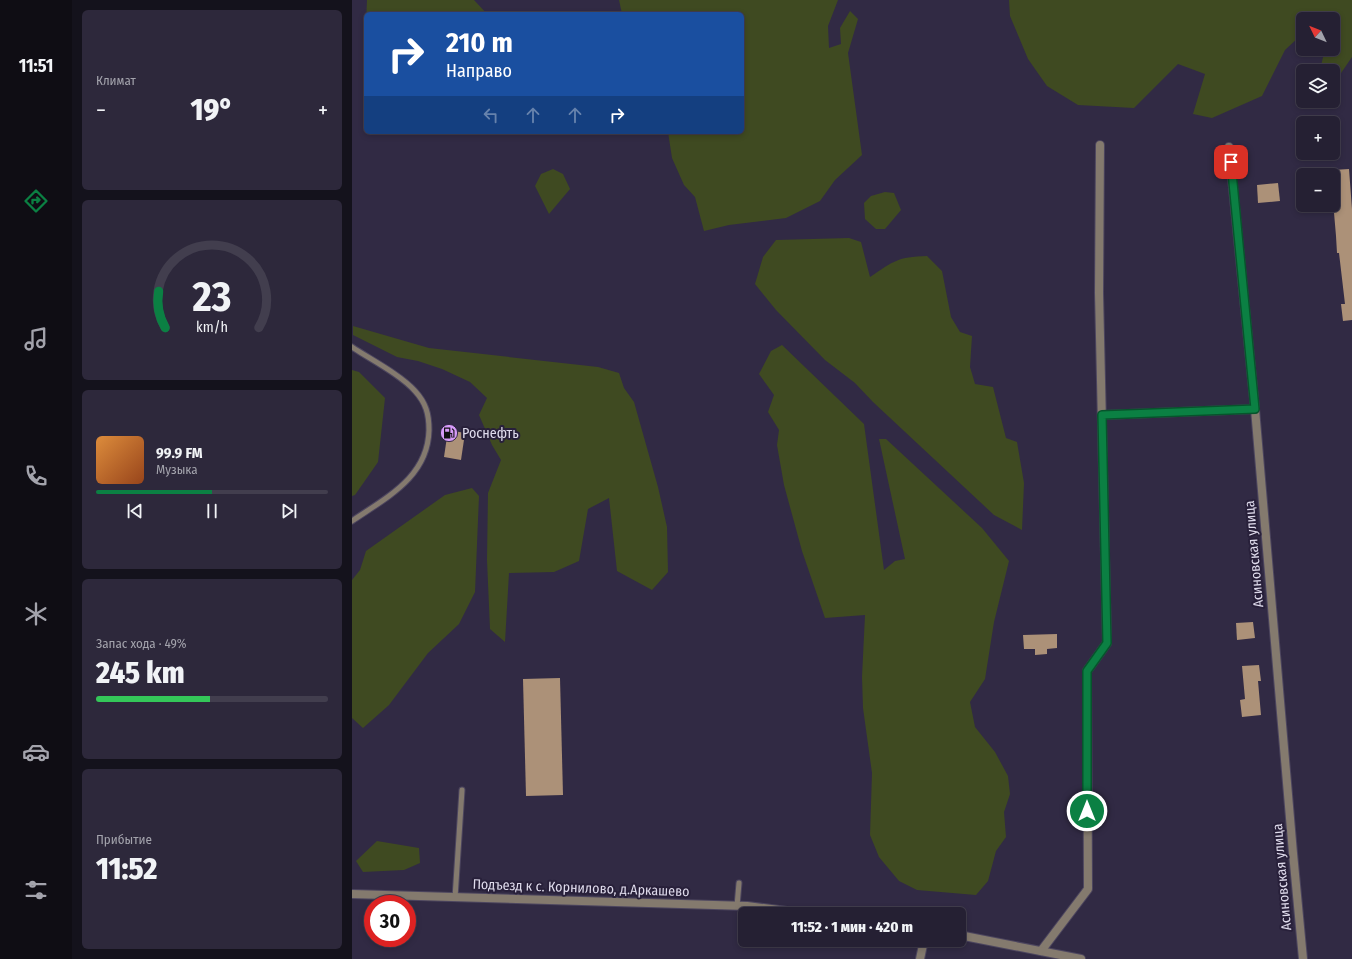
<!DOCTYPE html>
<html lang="ru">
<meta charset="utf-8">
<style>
body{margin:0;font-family:"Fira Sans Condensed",sans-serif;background:#2d283b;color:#f1f3f6;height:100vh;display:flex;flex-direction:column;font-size:15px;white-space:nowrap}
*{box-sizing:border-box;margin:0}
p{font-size:13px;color:#a3a3ac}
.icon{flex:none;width:22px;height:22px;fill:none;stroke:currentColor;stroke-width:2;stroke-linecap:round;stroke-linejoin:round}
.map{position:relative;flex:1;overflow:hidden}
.panel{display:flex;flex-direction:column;gap:10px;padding:10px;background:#14121c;width:280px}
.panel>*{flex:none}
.hud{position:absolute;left:12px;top:12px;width:380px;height:122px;border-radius:6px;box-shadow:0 2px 6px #0003,0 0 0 1px #423e4e;background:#1a4fa0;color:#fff;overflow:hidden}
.needle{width:26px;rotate:313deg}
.fabs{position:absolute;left:944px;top:12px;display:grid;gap:8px}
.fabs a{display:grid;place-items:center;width:44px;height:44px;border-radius:6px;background:#252033;box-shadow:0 2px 6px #0003,0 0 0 1px #423e4e;font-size:20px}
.speed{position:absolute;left:12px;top:895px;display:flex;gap:8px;font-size:20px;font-weight:700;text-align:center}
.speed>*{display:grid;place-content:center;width:52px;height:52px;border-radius:50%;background:#252033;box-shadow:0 2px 6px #0003,0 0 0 1px #423e4e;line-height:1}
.speed .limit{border:6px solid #d22;background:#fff;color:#111}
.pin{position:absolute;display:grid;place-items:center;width:34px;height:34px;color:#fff;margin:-17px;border-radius:8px;box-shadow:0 2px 6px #0006}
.me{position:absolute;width:44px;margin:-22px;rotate:0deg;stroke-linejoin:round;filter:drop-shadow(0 0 3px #0008)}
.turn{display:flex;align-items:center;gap:14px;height:84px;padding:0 16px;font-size:18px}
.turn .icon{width:52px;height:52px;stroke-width:2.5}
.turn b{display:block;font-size:28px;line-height:34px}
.lanes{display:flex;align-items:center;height:38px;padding:0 16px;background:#0003;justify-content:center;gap:20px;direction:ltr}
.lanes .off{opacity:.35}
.big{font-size:30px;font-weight:800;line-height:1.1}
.panel .widget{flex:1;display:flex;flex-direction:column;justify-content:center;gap:6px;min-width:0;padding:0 14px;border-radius:6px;background:#2d283b}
.panel .dial{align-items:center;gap:0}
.dial svg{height:104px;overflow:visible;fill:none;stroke:#423e4e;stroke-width:7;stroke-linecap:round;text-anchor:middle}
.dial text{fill:#f1f3f6;stroke:none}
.song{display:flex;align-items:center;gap:12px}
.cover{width:48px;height:48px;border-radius:6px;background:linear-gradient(135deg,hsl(30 70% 55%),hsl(20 70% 35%))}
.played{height:4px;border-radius:2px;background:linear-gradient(90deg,#0b8043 50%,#423e4e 50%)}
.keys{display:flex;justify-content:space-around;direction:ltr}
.heat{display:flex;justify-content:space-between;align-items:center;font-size:22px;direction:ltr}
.charge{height:6px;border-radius:3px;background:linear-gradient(90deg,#34c759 49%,#423e4e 0)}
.trip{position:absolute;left:386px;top:907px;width:228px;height:40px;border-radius:6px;background:#252033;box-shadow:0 2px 6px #0003,0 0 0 1px #423e4e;font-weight:800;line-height:40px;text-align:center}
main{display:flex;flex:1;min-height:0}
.tabs{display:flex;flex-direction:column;width:72px;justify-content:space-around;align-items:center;background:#0f0d14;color:#a3a3ac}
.tabs .icon{width:28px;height:28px}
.tabs .active{color:#0b8043}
.tabs b{font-size:18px;color:#f1f3f6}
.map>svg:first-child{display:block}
</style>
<main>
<nav class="tabs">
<b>11:51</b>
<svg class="icon active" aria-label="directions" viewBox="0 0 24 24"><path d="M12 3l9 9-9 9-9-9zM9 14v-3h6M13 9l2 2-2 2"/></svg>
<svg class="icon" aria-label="music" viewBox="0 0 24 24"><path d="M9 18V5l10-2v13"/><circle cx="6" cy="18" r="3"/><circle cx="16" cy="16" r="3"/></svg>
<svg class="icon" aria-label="phone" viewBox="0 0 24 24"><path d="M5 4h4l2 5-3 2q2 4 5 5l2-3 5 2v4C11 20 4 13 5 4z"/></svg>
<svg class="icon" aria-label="climate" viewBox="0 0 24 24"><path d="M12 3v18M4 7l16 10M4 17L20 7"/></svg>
<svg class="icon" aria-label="car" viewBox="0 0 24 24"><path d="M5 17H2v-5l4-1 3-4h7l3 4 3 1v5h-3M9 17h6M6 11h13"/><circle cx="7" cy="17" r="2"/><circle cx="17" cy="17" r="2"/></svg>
<svg class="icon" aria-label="filters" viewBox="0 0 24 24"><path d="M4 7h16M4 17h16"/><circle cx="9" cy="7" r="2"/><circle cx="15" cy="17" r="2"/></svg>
</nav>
<section class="panel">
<div class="widget"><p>Климат</p>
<div class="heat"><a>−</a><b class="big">19°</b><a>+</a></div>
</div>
<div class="widget dial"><svg viewBox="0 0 100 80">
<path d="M14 69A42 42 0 1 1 86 69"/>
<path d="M14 69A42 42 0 0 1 9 41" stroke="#0b8043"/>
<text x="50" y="56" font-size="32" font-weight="700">23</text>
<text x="50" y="72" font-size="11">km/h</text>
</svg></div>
<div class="widget">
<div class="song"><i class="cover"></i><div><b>99.9 FM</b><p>Музыка</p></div></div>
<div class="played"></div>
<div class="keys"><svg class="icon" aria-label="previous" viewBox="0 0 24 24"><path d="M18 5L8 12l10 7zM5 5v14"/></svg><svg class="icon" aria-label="pause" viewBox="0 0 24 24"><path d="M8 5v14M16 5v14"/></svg><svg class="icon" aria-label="next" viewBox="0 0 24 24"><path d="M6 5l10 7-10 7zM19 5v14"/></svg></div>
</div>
<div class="widget"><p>Запас хода · 49%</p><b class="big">245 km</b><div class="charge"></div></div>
<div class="widget"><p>Прибытие</p><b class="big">11:52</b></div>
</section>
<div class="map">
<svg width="1000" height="959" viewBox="0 0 1000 959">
<rect width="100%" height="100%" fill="#312a44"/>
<!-- green -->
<g fill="#3f4a21">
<path d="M 15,0 L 122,0 L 135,14 L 14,14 L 14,23 Z"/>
<path d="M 267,0 L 486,0 L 476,26 L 477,48 L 489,44 L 488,28 L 498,11 L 506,19 L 496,53 L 510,155 L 483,180 L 468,201 L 434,218 L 377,225 L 352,231 L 343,197 L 332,185 L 320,158 L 316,132 L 390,132 L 390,14 L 270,14 Z"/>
<path d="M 657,0 L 1000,0 L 1000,57 L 985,79 L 981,76 L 981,71 L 968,70 L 973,49 L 981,49 L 981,19 L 951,19 L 951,36 L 948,36 L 933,50 L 910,96 L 860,118 L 841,114 L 853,74 L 826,64 L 782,108 L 726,105 L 695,86 L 676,59 L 658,16 Z"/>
<path d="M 201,169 L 211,174 L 218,189 L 197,214 L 183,186 L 189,174 Z"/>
<path d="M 533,192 L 542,193 L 549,210 L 533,229 L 524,229 L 513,219 L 512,203 L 519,196 Z"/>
<path d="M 497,238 L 509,242 L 518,277 C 542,261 545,257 575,256 L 590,271 L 599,317 L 608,332 L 620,336 L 618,367 L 623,384 L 641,387 L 654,438 L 665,442 L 672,483 L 670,530 L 642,515 L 521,402 L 503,383 L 473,360 L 424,310 L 403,284 L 411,257 L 424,240 Z"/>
<path d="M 1,326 L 77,348 L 246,367 L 267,373 L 272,388 L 282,402 L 306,487 L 315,527 L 316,572 L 300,590 L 265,571 L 257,498 L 236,509 L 227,561 L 202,572 L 157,573 L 153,642 L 138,629 L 135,560 L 136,493 L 149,460 L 140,445 L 127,415 L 135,398 L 118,382 L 90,369 L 66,361 L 45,357 L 1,335 Z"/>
<path d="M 430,345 L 512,424 L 532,570 L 543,561 L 553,559 L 527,439 L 534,439 L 630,528 L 657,561 L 642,622 L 633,679 L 618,702 L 623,727 L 643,752 L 656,776 L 658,794 L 652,812 L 654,837 L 644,851 L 636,881 L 624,895 L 565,890 L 547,881 L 527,857 L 518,835 L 520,773 L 511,708 L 510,677 L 513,615 L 473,618 L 450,551 L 432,485 L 425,445 L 427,430 L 416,412 L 422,395 L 407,374 L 419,351 Z"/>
<path d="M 0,370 L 7,372 L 33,398 L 26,462 L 3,495 L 0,496 Z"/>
<path d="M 120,488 L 127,496 L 123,592 L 107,624 L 76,653 L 37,705 L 11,728 L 0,718 L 0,580 L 8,570 L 14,551 L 93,495 Z"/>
<path d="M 25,841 L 67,848 L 68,863 L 52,870 L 11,872 L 4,861 Z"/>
</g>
<!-- building -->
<g fill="#ac9178">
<path d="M 997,169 L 1000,209 L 1000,320 L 991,321 L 989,304 L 993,304 L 987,253 L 985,253 L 984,236 L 981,201 L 981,170 Z"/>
<path d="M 926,183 L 928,201 L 906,203 L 905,185 Z"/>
<path d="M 96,430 L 113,433 L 109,460 L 92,457 Z"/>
<path d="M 901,622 L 903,638 L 885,640 L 884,623 Z"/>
<path d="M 705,634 L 705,648 L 695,649 L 695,654 L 683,655 L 683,649 L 672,649 L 671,635 Z"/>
<path d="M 907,665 L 909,681 L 906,681 L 909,715 L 890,717 L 888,700 L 893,699 L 890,666 Z"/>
<path d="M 208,678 L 211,795 L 174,796 L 171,679 Z"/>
</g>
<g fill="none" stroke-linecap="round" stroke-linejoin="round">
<defs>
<g id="service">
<path d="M 0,347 C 18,359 49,375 63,391 C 74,403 77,414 77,430 C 76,477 35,497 0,521"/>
<path d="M 103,898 L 110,790"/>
<path d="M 385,906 L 387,883"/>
</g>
<g id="minor">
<path d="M 877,147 L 903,409 L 941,853 L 951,959"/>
<path d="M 750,415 L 903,409"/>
<path d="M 689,951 L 736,889 L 735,671 L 755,643 L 747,293 L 748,145"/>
<path d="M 568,959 L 572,940"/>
</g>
<g id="tertiary">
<path d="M 0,894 L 395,906 L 458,914"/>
<path d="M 607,935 L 729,959"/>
</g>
</defs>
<!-- service casing -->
<use href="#service" stroke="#4d465f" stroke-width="7"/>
<!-- minor casing -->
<use href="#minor" stroke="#4d465f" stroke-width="10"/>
<!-- tertiary casing -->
<use href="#tertiary" stroke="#4d465f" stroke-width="10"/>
<!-- service -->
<use href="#service" stroke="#847a6e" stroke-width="5"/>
<!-- minor -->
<use href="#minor" stroke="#847a6e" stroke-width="8"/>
<!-- tertiary -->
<use href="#tertiary" stroke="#847a6e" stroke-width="8"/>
</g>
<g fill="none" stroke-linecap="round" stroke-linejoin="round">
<defs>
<path id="route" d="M 735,811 L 735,671 L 755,643 L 750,415 L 903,409 L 879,162"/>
</defs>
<!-- route casing -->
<use href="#route" stroke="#07532c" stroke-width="10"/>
<!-- route -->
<use href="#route" stroke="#0b8043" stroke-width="7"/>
</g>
<!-- icons -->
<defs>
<symbol id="fuel-disc" viewBox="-11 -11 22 22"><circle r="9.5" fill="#d79bf9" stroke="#28203a"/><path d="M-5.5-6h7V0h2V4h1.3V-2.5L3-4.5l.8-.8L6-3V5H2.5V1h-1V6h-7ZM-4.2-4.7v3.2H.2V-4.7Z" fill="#111"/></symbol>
</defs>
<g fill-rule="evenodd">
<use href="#fuel-disc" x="87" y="423" width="20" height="20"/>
</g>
<g text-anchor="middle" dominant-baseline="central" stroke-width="4" stroke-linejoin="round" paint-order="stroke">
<!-- poi labels -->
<g font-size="14" fill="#dfdbec" stroke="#28203a" text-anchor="start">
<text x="110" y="433">Роснефть</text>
</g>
<!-- street labels -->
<g font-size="14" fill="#dfdbec" stroke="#28203a">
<text transform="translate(902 554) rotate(-95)">Асиновская улица</text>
<text transform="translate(930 877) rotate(-95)">Асиновская улица</text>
<text transform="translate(229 888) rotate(2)">Подъезд к с. Корнилово, д.Аркашево</text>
</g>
</g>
</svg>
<div class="fabs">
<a><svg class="needle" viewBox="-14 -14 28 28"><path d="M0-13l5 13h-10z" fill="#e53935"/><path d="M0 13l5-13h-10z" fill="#a3a3ac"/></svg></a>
<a><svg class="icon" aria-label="layers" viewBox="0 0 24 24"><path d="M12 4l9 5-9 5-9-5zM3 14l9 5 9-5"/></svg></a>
<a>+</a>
<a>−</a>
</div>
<div class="speed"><div class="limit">30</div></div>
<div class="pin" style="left:879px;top:162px;background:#d93025"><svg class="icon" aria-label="arrive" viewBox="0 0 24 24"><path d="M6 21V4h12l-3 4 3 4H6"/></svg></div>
<svg class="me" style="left:735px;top:811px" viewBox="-20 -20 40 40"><circle r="17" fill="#0b8043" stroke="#fff" stroke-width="3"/><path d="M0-11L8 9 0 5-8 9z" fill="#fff"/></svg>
<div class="trip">11:52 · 1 мин · 420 m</div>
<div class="hud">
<div class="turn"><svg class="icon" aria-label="right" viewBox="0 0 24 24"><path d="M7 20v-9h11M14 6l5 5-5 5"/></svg><div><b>210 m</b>Направо</div></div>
<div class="lanes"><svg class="icon off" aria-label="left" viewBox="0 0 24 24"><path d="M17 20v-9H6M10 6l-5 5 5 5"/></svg><svg class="icon off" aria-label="ahead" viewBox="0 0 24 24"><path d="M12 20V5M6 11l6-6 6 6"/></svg><svg class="icon off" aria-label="ahead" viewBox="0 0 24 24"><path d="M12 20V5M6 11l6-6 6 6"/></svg><svg class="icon" aria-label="right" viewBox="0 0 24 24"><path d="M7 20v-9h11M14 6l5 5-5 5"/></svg></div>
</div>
</div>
</main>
